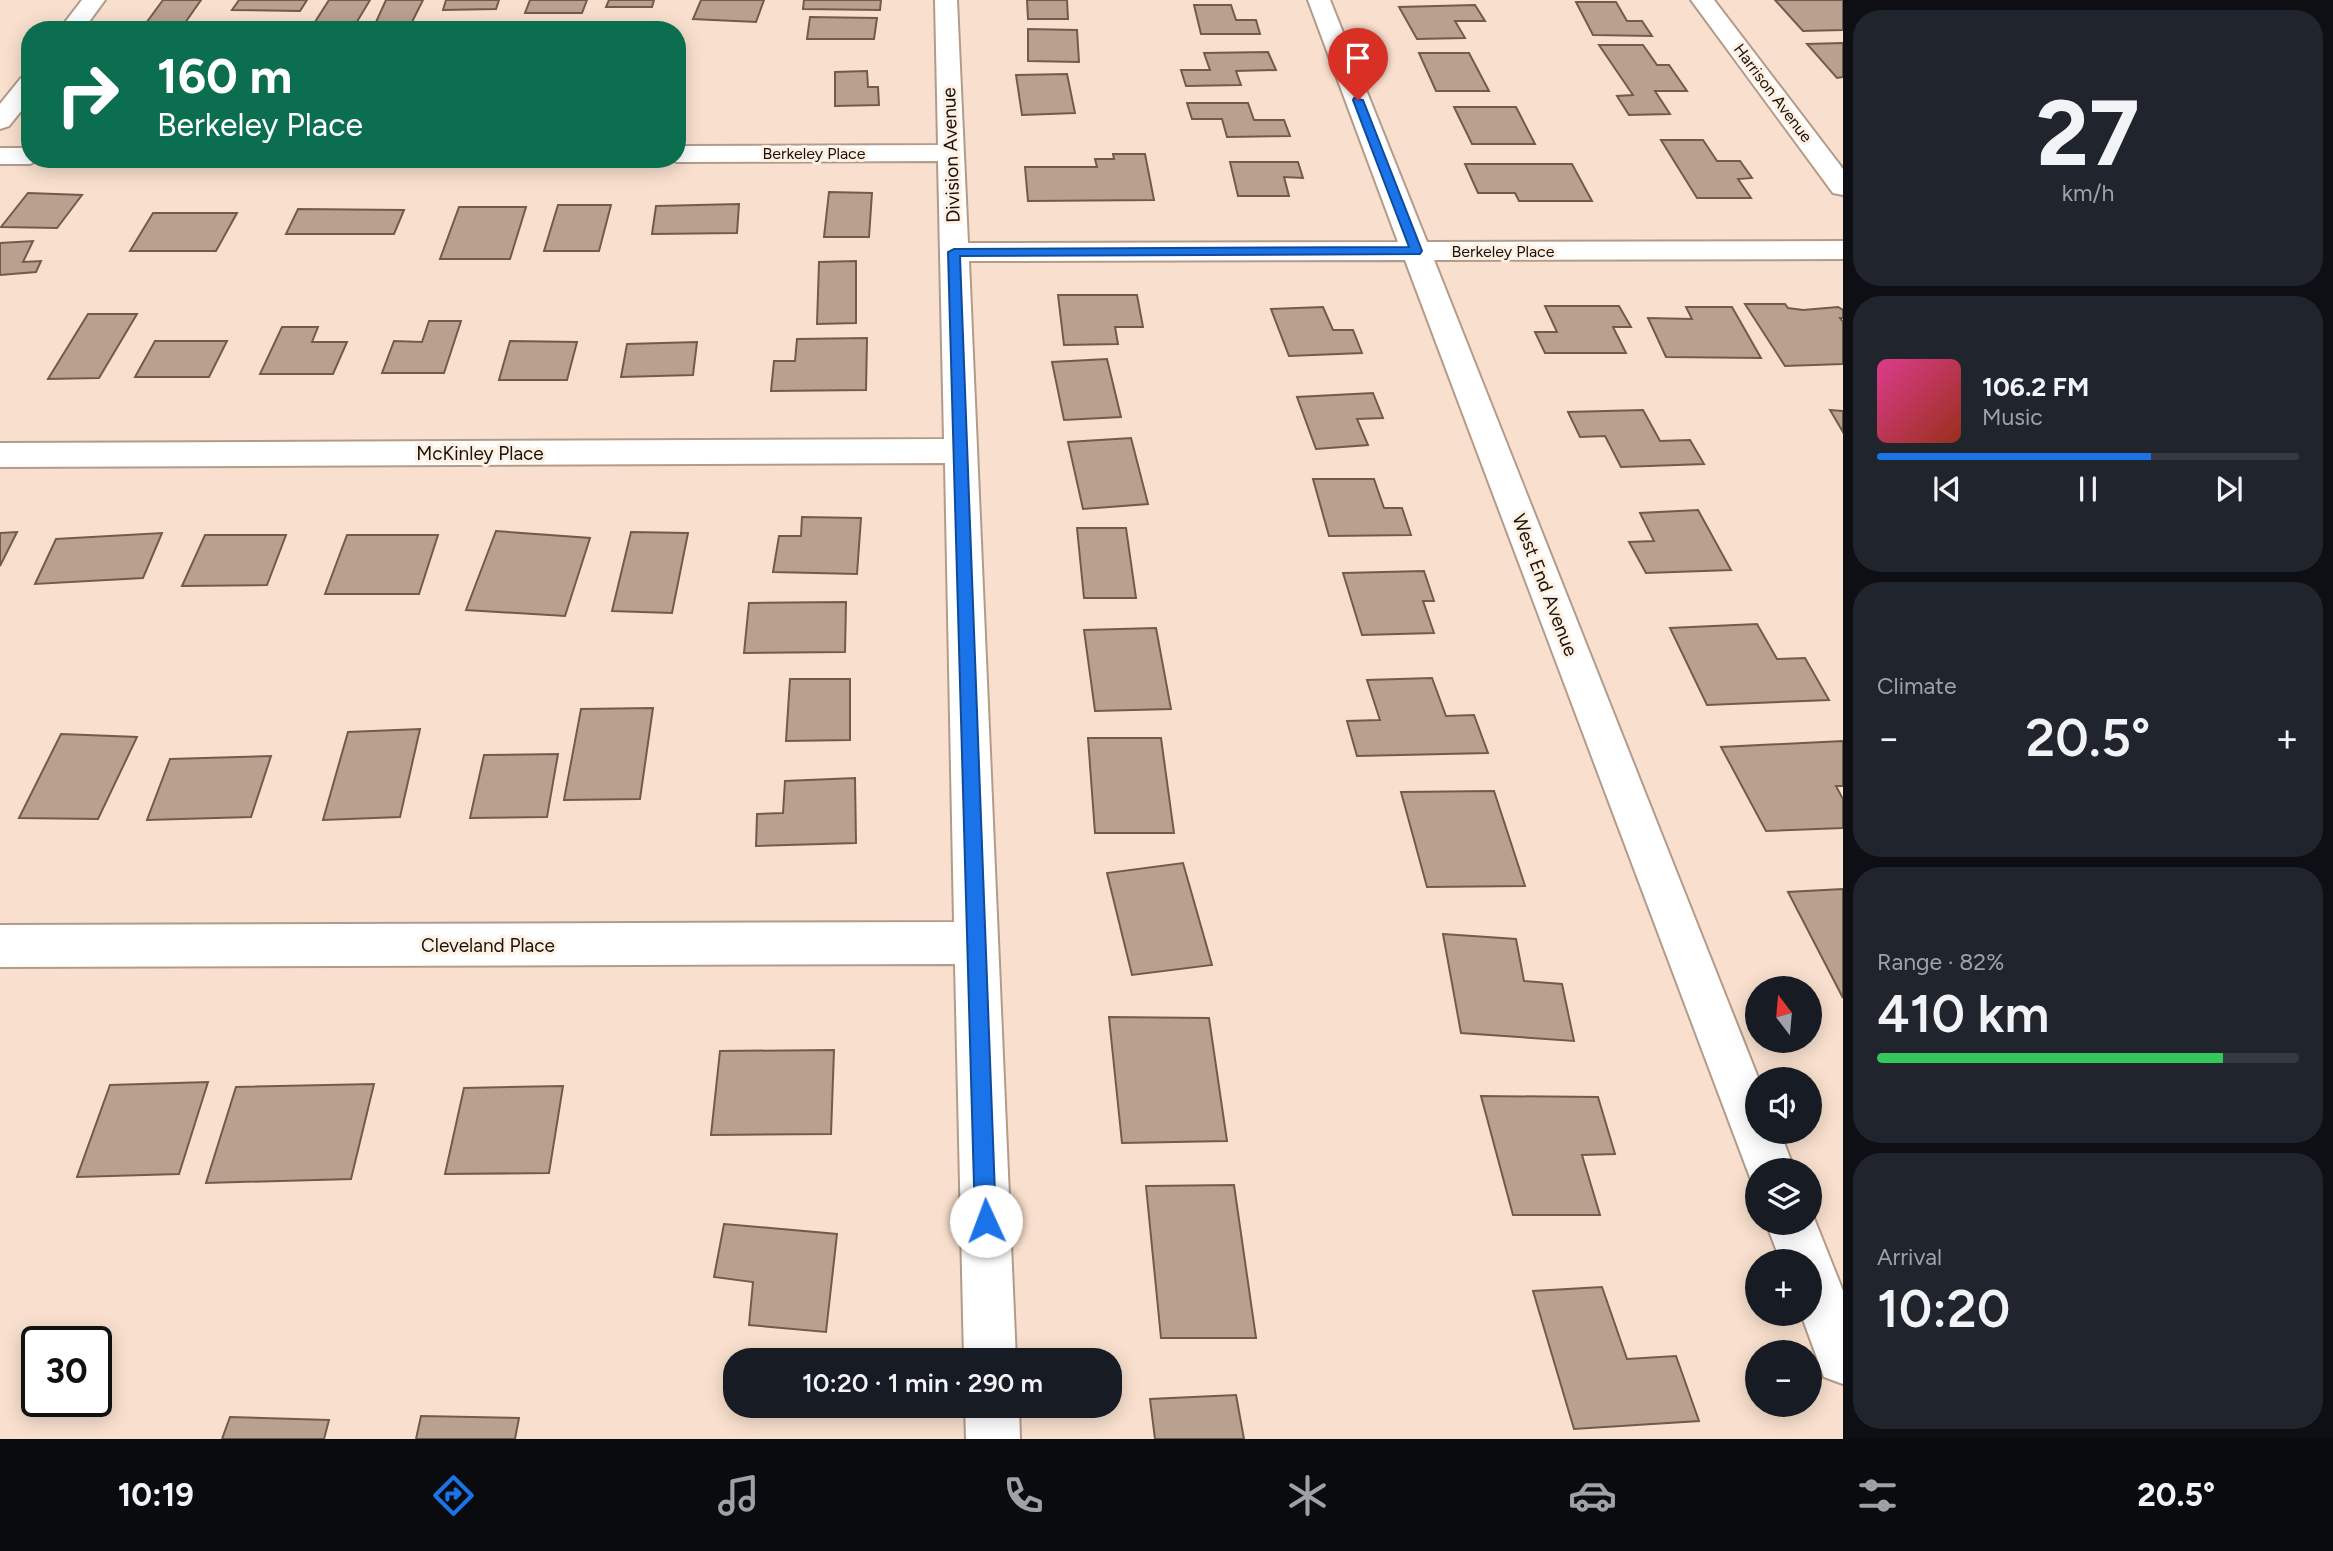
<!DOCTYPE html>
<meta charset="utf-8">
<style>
body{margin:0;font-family:Figtree,sans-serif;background:#20242c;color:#f1f3f6;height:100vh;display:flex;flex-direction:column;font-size:26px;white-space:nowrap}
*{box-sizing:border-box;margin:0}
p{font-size:23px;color:#9ea1a6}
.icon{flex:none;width:38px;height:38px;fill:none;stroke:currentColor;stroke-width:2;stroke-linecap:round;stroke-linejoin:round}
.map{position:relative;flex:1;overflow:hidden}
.drawer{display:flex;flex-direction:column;gap:10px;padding:10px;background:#0d0f14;width:490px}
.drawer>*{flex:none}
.top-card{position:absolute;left:21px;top:21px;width:665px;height:147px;border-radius:28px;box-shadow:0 4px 18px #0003;background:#0b6e4f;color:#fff;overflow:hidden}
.needle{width:46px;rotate:344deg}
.buttons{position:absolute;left:1745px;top:976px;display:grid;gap:14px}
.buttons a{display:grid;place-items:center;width:77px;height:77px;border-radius:50%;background:#171b24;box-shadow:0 4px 18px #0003;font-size:35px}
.speed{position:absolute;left:21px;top:1326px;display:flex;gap:14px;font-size:35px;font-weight:700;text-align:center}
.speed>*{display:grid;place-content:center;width:91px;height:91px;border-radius:50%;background:#171b24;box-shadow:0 4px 18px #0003;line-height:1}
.speed .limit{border:4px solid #111;border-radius:10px;background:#fff;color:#111}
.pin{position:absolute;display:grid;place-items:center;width:60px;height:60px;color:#fff;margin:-72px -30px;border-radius:50% 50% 50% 0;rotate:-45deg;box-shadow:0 0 7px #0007}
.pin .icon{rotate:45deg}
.me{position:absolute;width:77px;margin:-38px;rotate:358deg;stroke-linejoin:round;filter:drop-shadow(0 0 5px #0008)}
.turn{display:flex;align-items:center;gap:24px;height:147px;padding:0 21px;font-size:32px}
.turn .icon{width:91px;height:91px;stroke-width:2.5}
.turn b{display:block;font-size:49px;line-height:60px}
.big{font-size:52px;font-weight:600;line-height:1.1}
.drawer .tile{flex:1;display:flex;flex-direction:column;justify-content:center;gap:10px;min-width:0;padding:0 24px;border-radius:28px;background:#20242c}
.drawer .dial{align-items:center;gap:0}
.dial b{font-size:91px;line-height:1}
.song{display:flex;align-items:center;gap:21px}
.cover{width:84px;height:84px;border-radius:10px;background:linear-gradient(135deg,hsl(330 70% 55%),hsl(10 70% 35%))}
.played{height:7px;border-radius:4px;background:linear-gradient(90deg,#1a73e8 65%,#363941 65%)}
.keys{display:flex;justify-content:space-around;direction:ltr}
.heat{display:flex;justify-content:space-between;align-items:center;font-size:38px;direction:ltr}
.charge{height:10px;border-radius:5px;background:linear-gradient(90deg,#34c759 82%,#363941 0)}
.trip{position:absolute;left:723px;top:1348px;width:399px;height:70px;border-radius:28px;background:#171b24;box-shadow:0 4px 18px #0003;font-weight:600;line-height:70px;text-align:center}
.tab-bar{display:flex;height:112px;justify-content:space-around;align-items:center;background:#090b0e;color:#9ea1a6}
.tab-bar .icon{width:49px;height:49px}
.tab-bar .active{color:#1a73e8}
.tab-bar b{font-size:32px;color:#f1f3f6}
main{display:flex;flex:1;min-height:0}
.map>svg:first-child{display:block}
</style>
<main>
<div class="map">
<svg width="1843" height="1439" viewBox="0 0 1843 1439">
<rect width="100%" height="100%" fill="#f9e0ce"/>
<!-- building -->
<g fill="#b9a190" stroke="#715c4c" stroke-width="2">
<path d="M 163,0 L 201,0 L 180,30 L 141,30 Z"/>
<path d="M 239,0 L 307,0 L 300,11 L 232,10 Z"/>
<path d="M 329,0 L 370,0 L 355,25 L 313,25 Z"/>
<path d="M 386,0 L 423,0 L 412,22 L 376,22 Z"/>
<path d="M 446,0 L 499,0 L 496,9 L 443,10 Z"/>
<path d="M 530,0 L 587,0 L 582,13 L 525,13 Z"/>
<path d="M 609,0 L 654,0 L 652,7 L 606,7 Z"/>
<path d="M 701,0 L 764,0 L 756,22 L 693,19 Z"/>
<path d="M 804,0 L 881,0 L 880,10 L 803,9 Z"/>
<path d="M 1027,0 L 1067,0 L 1068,19 L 1028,19 Z"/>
<path d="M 1775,0 L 1843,0 L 1843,30 L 1803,31 Z"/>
<path d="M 1576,2 L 1616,2 L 1627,21 L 1642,21 L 1652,36 L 1593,35 Z"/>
<path d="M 1194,5 L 1231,5 L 1236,20 L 1256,20 L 1260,34 L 1201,34 Z"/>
<path d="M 1475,5 L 1485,21 L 1455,21 L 1465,38 L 1417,39 L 1399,7 Z"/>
<path d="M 810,17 L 877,18 L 874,39 L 807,39 Z"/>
<path d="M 1028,29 L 1077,30 L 1079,62 L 1028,61 Z"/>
<path d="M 1843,43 L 1843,77 L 1837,78 L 1807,44 Z"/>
<path d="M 1599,45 L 1643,45 L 1657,65 L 1669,65 L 1687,91 L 1655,91 L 1670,114 L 1629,115 L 1617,96 L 1633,95 Z"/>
<path d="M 1268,52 L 1276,70 L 1236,71 L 1241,85 L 1186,86 L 1181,70 L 1210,70 L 1204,53 Z"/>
<path d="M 1419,53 L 1469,53 L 1489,91 L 1436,91 Z"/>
<path d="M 867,71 L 868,87 L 878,87 L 879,105 L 835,106 L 835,72 Z"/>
<path d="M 1067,74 L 1075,113 L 1022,115 L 1016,75 Z"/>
<path d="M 1187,103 L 1248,103 L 1254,120 L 1284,120 L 1290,136 L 1227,137 L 1222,119 L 1192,119 Z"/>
<path d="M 1454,107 L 1516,107 L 1535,144 L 1472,144 Z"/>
<path d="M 1661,140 L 1703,140 L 1717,161 L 1740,161 L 1752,178 L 1738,179 L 1751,198 L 1697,198 Z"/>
<path d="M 1113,154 L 1145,154 L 1154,200 L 1028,201 L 1025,167 L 1097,167 L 1095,159 L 1114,159 Z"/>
<path d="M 1230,162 L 1298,162 L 1303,178 L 1284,177 L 1289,196 L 1238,196 Z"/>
<path d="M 1465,164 L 1572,164 L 1592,201 L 1519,201 L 1515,193 L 1478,193 Z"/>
<path d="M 829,192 L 872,193 L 869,237 L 824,237 Z"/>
<path d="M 28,193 L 82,195 L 57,228 L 1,227 Z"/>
<path d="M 739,204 L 737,233 L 652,234 L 656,206 Z"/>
<path d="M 558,205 L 611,205 L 599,251 L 544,251 Z"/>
<path d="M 459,207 L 526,207 L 510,259 L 440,259 Z"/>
<path d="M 298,209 L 404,210 L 394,234 L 286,234 Z"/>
<path d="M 153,213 L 237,213 L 216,251 L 130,251 Z"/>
<path d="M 33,241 L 23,262 L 41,261 L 36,272 L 0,275 L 0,243 Z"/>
<path d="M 856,261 L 856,323 L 817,324 L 819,262 Z"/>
<path d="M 1058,295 L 1137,295 L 1143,327 L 1115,327 L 1118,344 L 1064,345 Z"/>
<path d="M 1745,304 L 1785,304 L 1788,308 L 1803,310 L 1838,307 L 1843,310 L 1843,318 L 1840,318 L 1843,322 L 1843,364 L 1785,366 Z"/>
<path d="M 1545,306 L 1619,306 L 1631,327 L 1613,327 L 1626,353 L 1545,353 L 1535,332 L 1557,332 Z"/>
<path d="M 1323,307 L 1333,330 L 1353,330 L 1362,353 L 1289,356 L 1271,309 Z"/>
<path d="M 1686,307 L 1732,307 L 1761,358 L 1666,357 L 1648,318 L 1692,319 Z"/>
<path d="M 88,314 L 137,314 L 99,378 L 48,379 Z"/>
<path d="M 429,321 L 461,321 L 444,373 L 382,373 L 394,341 L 422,342 Z"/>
<path d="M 282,327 L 318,327 L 312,342 L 347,342 L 333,374 L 260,374 Z"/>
<path d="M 867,338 L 866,390 L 771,391 L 774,361 L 795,361 L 797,339 Z"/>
<path d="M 155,341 L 227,341 L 209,377 L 135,377 Z"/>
<path d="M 510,341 L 577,342 L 567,380 L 499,380 Z"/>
<path d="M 697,342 L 693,375 L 621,377 L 627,344 Z"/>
<path d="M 1107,359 L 1121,417 L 1064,420 L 1052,362 Z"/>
<path d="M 1373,393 L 1383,418 L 1357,419 L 1368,445 L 1316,449 L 1297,397 Z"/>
<path d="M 1643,410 L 1660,441 L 1690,440 L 1704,464 L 1621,467 L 1605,436 L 1580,437 L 1568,412 Z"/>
<path d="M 1830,410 L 1843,411 L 1843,432 Z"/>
<path d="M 1131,438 L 1148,504 L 1083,509 L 1068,442 Z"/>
<path d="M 1313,479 L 1374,479 L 1384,508 L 1402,508 L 1411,535 L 1329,536 Z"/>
<path d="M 1698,510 L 1731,570 L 1646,573 L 1629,542 L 1654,541 L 1640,513 Z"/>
<path d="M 802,517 L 861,518 L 857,574 L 773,572 L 779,536 L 801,536 Z"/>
<path d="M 1077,528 L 1126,528 L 1136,598 L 1084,598 Z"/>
<path d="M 496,531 L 590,538 L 565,616 L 466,610 Z"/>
<path d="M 17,532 L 0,566 L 0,533 Z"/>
<path d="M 631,532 L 688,533 L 672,613 L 612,611 Z"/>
<path d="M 162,533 L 143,578 L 35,584 L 56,539 Z"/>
<path d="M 205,535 L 286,535 L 267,585 L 182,586 Z"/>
<path d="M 347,535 L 438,535 L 419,594 L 325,594 Z"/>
<path d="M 1424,571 L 1434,601 L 1423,601 L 1434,633 L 1362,635 L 1343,573 Z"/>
<path d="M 846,602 L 845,652 L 744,653 L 749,603 Z"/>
<path d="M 1757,624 L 1777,659 L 1805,658 L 1829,700 L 1707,705 L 1670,628 Z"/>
<path d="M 1156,628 L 1171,709 L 1095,711 L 1084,630 Z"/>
<path d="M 1432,678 L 1446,716 L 1474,715 L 1488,753 L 1357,756 L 1347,721 L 1380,720 L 1367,680 Z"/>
<path d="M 790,679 L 850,679 L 850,740 L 786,741 Z"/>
<path d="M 653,708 L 640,799 L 564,800 L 581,709 Z"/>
<path d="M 420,729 L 400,817 L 323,820 L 348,732 Z"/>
<path d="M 61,734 L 137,737 L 98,819 L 19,818 Z"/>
<path d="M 1088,738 L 1161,738 L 1174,833 L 1095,833 Z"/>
<path d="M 1843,741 L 1843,786 L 1836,786 L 1843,799 L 1843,828 L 1766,831 L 1721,747 Z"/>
<path d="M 558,754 L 547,817 L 470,818 L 484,755 Z"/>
<path d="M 271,756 L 251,817 L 147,820 L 170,759 Z"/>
<path d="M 855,778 L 856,843 L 756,846 L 757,814 L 783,813 L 785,781 Z"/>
<path d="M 1494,791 L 1525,886 L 1427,887 L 1401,792 Z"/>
<path d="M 1183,863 L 1212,965 L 1132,975 L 1107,873 Z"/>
<path d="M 1843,889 L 1843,998 L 1788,892 Z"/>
<path d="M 1443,934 L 1516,939 L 1524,981 L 1562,984 L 1574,1041 L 1461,1033 Z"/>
<path d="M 1109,1017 L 1209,1018 L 1227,1141 L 1122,1143 Z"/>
<path d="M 834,1050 L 831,1134 L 711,1135 L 720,1051 Z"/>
<path d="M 208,1082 L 179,1174 L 77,1177 L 110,1085 Z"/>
<path d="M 374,1084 L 351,1179 L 206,1183 L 236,1087 Z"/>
<path d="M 563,1086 L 549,1173 L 445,1174 L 464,1088 Z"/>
<path d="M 1481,1096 L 1598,1097 L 1615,1154 L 1582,1155 L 1600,1215 L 1513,1215 Z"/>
<path d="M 1234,1185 L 1256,1338 L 1161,1338 L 1146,1186 Z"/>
<path d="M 724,1224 L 837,1234 L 826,1332 L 749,1325 L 753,1282 L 714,1277 Z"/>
<path d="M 1602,1287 L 1627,1359 L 1676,1356 L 1699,1421 L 1574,1429 L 1533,1291 Z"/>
<path d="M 1236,1395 L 1244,1439 L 1155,1439 L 1150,1399 Z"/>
<path d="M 421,1416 L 519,1418 L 515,1439 L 416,1439 Z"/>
<path d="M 230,1417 L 329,1420 L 324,1439 L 222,1439 Z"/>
</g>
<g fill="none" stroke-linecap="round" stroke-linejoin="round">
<defs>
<g id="minor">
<path d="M 82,0 L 105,0 L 83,30 L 59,30 Z"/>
<path d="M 935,0 L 957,0 L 968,243 L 1398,242 L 1308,0 L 1330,0 L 1427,242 L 1843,241 L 1843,259 L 1434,260 L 1759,1080 L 1757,1132 L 1780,1132 L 1795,1171 L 1757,1171 L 1757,1189 L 1754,1188 L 1405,260 L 969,261 L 1016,1360 L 964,1360 L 955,964 L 0,967 L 0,925 L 954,922 L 945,463 L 0,467 L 0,443 L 944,439 L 938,161 L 677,162 L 668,159 L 677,159 L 677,146 L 938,145 Z"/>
<path d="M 1691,0 L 1714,0 L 1843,169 L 1843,195 L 1833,193 Z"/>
<path d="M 30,76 L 30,100 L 9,126 L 0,129 L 0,104 L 21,78 Z"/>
<path d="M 0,148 L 30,148 L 30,159 L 41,159 L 30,164 L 0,164 Z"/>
<path d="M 1810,1208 L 1843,1291 L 1843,1384 L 1824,1377 L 1801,1314 L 1810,1314 L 1810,1262 L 1781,1262 L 1766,1223 L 1810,1223 Z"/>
<path d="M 965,1405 L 1019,1405 L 1020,1439 L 966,1439 Z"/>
</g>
</defs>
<!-- minor casing -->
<use href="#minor" stroke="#b39b8a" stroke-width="4"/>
<!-- minor -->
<use href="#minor" fill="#fff" fill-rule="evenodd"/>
</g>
<!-- route -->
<path fill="#1a73e8" stroke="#114b97" stroke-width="2" d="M 1354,98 L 1363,100 L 1422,251 L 1420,254 L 960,256 L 996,1221 L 993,1228 L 986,1231 L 978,1228 L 975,1221 L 948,252 L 954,249 L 1409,247 L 1353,100 Z"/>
<g text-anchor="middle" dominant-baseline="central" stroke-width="6" stroke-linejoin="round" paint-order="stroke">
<!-- far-street labels -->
<g font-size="16" fill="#1a120b" stroke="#fff0e4">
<text transform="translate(1773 93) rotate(53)">Harrison Avenue</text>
<text x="814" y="153">Berkeley Place</text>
<text x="1503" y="251">Berkeley Place</text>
</g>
<!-- street labels -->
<g font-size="19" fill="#1a120b" stroke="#fff0e4">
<text transform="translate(951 155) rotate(-92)">Division Avenue</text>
<text x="480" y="453">McKinley Place</text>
<text transform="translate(1545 585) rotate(69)">West End Avenue</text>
<text x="488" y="945">Cleveland Place</text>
</g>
</g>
</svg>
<div class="buttons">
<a><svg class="needle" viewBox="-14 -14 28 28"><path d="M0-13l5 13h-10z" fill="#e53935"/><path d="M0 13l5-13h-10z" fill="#9ea1a6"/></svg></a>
<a><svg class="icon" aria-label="sound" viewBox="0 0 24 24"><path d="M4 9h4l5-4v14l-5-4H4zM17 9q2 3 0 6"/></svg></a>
<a><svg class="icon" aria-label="layers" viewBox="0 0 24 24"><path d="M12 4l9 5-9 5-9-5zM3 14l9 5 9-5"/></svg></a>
<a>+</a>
<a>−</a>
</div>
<div class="speed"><div class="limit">30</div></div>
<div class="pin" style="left:1358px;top:100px;background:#d93025"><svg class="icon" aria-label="arrive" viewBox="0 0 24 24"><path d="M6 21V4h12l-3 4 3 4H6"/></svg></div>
<svg class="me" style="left:986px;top:1221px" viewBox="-20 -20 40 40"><circle r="19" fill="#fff"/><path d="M0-13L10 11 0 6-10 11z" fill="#1a73e8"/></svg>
<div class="trip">10:20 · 1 min · 290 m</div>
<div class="top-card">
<div class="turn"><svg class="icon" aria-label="right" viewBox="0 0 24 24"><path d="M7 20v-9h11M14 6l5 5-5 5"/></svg><div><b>160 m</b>Berkeley Place</div></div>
</div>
</div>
<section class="drawer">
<div class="tile dial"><b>27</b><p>km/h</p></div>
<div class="tile">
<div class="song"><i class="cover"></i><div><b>106.2 FM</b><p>Music</p></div></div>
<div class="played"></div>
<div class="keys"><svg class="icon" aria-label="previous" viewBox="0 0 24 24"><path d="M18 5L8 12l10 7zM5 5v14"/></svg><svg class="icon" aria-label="pause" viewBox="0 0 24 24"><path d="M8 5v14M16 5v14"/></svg><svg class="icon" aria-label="next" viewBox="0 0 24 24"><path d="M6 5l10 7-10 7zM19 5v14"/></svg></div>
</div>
<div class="tile"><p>Climate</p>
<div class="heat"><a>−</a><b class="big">20.5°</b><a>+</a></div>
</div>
<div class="tile"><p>Range · 82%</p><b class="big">410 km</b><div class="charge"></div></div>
<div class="tile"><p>Arrival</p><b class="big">10:20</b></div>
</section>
</main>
<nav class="tab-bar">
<b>10:19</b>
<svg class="icon active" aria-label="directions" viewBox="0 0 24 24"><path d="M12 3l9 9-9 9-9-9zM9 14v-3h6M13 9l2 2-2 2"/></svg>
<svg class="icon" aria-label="music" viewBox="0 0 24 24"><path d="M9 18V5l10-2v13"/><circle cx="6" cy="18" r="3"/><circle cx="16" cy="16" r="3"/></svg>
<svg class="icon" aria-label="phone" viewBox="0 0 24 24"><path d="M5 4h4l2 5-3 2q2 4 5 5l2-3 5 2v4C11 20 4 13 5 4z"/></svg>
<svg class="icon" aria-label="climate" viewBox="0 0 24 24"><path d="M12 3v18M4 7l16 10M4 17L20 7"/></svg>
<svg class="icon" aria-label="car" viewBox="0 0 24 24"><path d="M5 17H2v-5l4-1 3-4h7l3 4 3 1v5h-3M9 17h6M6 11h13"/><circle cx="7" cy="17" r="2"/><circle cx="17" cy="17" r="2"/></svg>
<svg class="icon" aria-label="filters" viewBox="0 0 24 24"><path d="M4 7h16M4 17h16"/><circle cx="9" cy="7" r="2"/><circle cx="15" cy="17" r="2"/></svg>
<b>20.5°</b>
</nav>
